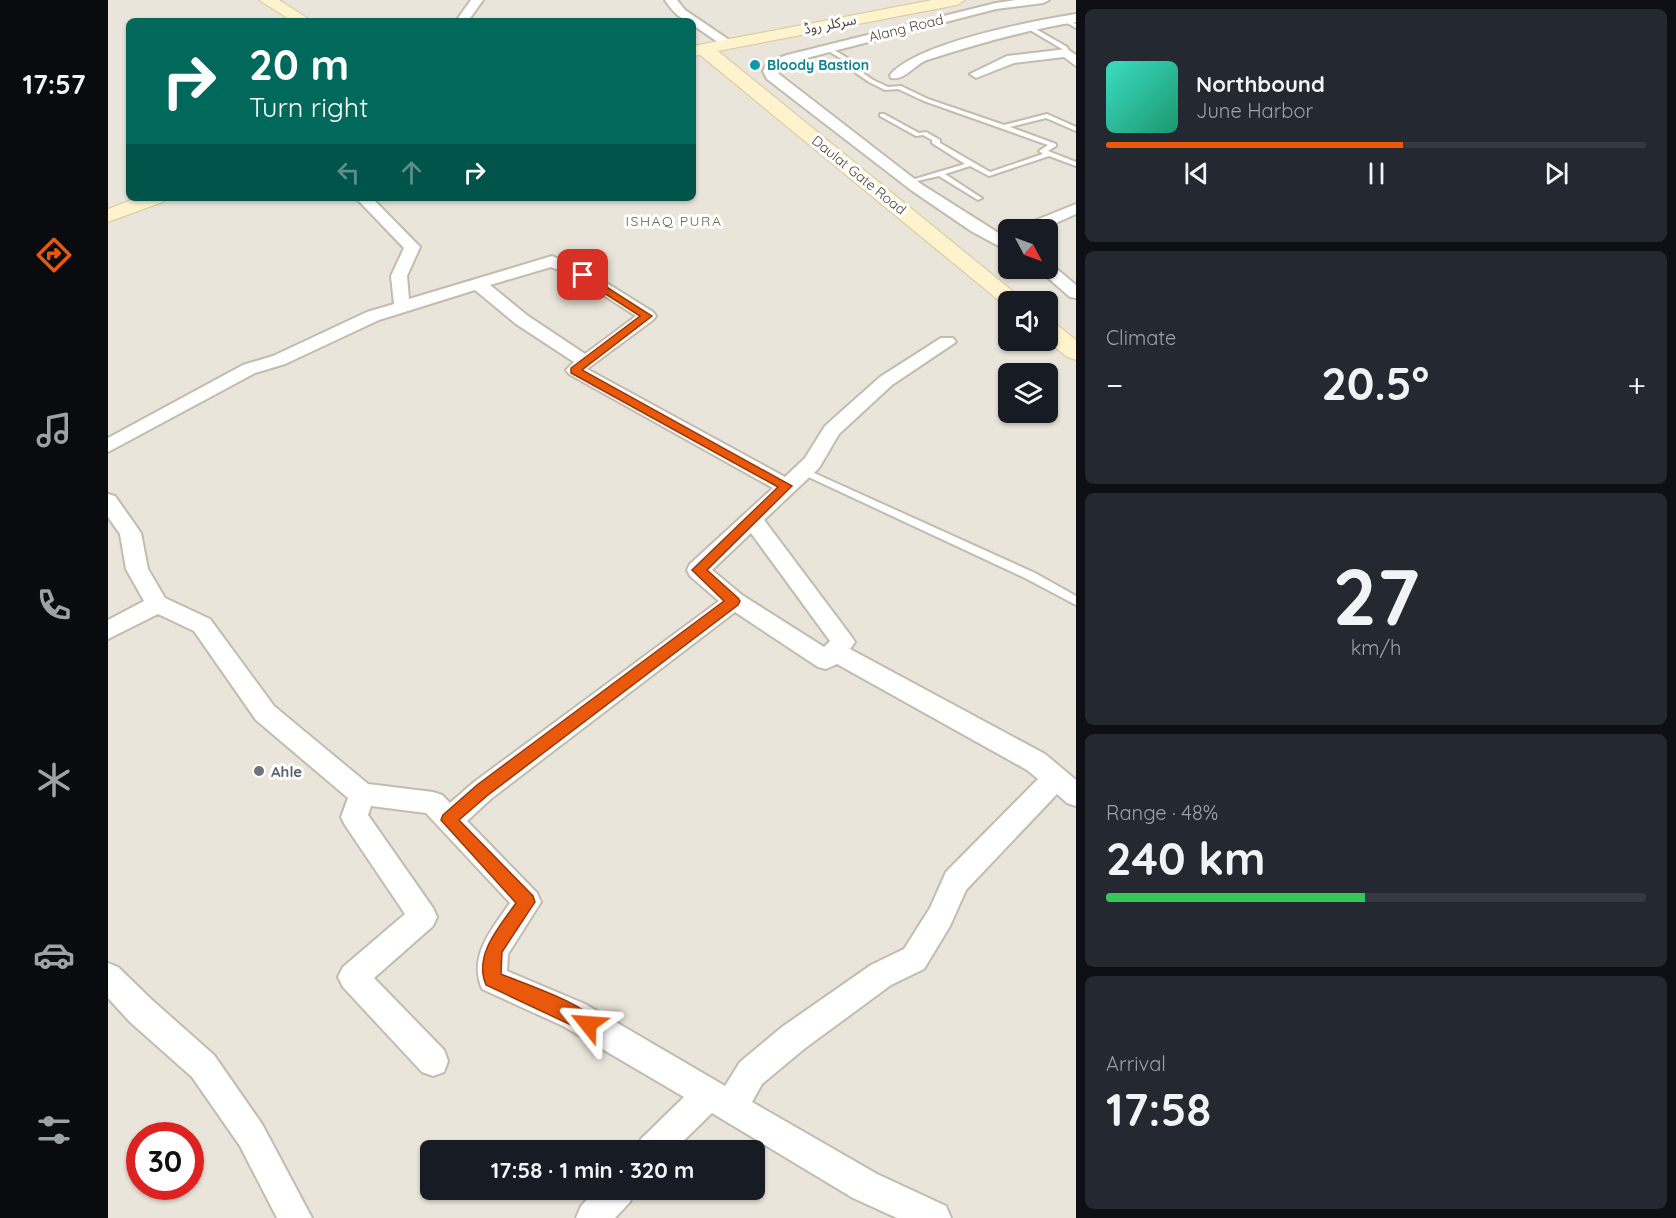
<!DOCTYPE html>
<meta charset="utf-8">
<style>
body{margin:0;font-family:Quicksand,"Noto Sans Arabic",sans-serif;background:#242831;color:#f1f3f6;height:100vh;display:flex;flex-direction:column;font-size:22px;white-space:nowrap}
*{box-sizing:border-box;margin:0}
p{font-size:20px;color:#9ea1a6}
.icon{flex:none;width:33px;height:33px;fill:none;stroke:currentColor;stroke-width:2;stroke-linecap:round;stroke-linejoin:round}
.map{position:relative;flex:1;overflow:hidden}
.panel{display:flex;flex-direction:column;gap:9px;padding:9px;background:#0d0f14;width:600px}
.panel>*{flex:none}
.banner{position:absolute;left:18px;top:18px;width:570px;height:183px;border-radius:9px;box-shadow:0 2px 4px #0004;background:#00695c;color:#fff;overflow:hidden}
.needle{width:39px;rotate:131deg}
.fabs{position:absolute;left:890px;top:219px;display:grid;gap:12px}
.fabs a{display:grid;place-items:center;width:60px;height:60px;border-radius:9px;background:#171b24;box-shadow:0 2px 4px #0004;font-size:30px}
.speed{position:absolute;left:18px;top:1122px;display:flex;gap:12px;font-size:30px;font-weight:700;text-align:center}
.speed>*{display:grid;place-content:center;width:78px;height:78px;border-radius:50%;background:#171b24;box-shadow:0 2px 4px #0004;line-height:1}
.speed .limit{border:9px solid #d22;background:#fff;color:#111}
.pin{position:absolute;display:grid;place-items:center;width:51px;height:51px;color:#fff;margin:-26px;border-radius:12px;box-shadow:0 3px 9px #0006}
.me{position:absolute;width:66px;margin:-33px;rotate:298deg;stroke-linejoin:round;filter:drop-shadow(0 0 4px #0008)}
.turn{display:flex;align-items:center;gap:21px;height:126px;padding:0 24px;font-size:27px}
.turn .icon{width:78px;height:78px;stroke-width:2.5}
.turn b{display:block;font-size:42px;line-height:51px}
.lanes{display:flex;align-items:center;height:57px;padding:0 24px;background:#0003;justify-content:center;gap:30px;direction:ltr}
.lanes .off{opacity:.35}
.big{font-size:45px;font-weight:700;line-height:1.1}
.panel .widget{flex:1;display:flex;flex-direction:column;justify-content:center;gap:9px;min-width:0;padding:0 21px;border-radius:9px;background:#242831}
.panel .dial{align-items:center;gap:0}
.dial b{font-size:78px;line-height:1}
.song{display:flex;align-items:center;gap:18px}
.cover{width:72px;height:72px;border-radius:9px;background:linear-gradient(135deg,hsl(170 70% 55%),hsl(160 70% 35%))}
.played{height:6px;border-radius:3px;background:linear-gradient(90deg,#ea580c 55%,#363941 55%)}
.keys{display:flex;justify-content:space-around;direction:ltr}
.heat{display:flex;justify-content:space-between;align-items:center;font-size:33px;direction:ltr}
.charge{height:9px;border-radius:4px;background:linear-gradient(90deg,#34c759 48%,#363941 0)}
.trip{position:absolute;left:312px;top:1140px;width:345px;height:60px;border-radius:9px;background:#171b24;box-shadow:0 2px 4px #0004;font-weight:700;line-height:60px;text-align:center}
main{display:flex;flex:1;min-height:0}
.tabs{display:flex;flex-direction:column;width:108px;justify-content:space-around;align-items:center;background:#090b0e;color:#9ea1a6}
.tabs .icon{width:42px;height:42px}
.tabs .selected{color:#ea580c}
.tabs b{font-size:27px;color:#f1f3f6}
.map>svg:first-child{display:block}
</style>
<main>
<nav class="tabs">
<b>17:57</b>
<svg class="icon selected" aria-label="directions" viewBox="0 0 24 24"><path d="M12 3l9 9-9 9-9-9zM9 14v-3h6M13 9l2 2-2 2"/></svg>
<svg class="icon" aria-label="music" viewBox="0 0 24 24"><path d="M9 18V5l10-2v13"/><circle cx="6" cy="18" r="3"/><circle cx="16" cy="16" r="3"/></svg>
<svg class="icon" aria-label="phone" viewBox="0 0 24 24"><path d="M5 4h4l2 5-3 2q2 4 5 5l2-3 5 2v4C11 20 4 13 5 4z"/></svg>
<svg class="icon" aria-label="climate" viewBox="0 0 24 24"><path d="M12 3v18M4 7l16 10M4 17L20 7"/></svg>
<svg class="icon" aria-label="car" viewBox="0 0 24 24"><path d="M5 17H2v-5l4-1 3-4h7l3 4 3 1v5h-3M9 17h6M6 11h13"/><circle cx="7" cy="17" r="2"/><circle cx="17" cy="17" r="2"/></svg>
<svg class="icon" aria-label="filters" viewBox="0 0 24 24"><path d="M4 7h16M4 17h16"/><circle cx="9" cy="7" r="2"/><circle cx="15" cy="17" r="2"/></svg>
</nav>
<div class="map">
<svg width="968" height="1218" viewBox="0 0 968 1218">
<rect width="100%" height="100%" fill="#f6f3ec"/>
<!-- residential -->
<path fill="#eae5da" fill-rule="evenodd" d="M 0,0 L 968,0 L 968,1218 L 0,1218 ZM 21,21 L 585,21 L 585,198 L 21,198 ZM 900,230 L 939,230 L 939,268 L 900,268 ZM 900,302 L 939,302 L 939,340 L 900,340 ZM 900,374 L 939,374 L 939,412 L 900,412 ZM 32,1136 L 82,1136 L 82,1186 L 32,1186 ZM 322,1150 L 646,1150 L 646,1190 L 322,1190 Z"/>
<g fill="none" stroke-linecap="round" stroke-linejoin="round">
<defs>
<g id="lane">
<path d="M 954,18 L 958,18 L 968,24 L 968,28 L 954,20 Z"/>
<path d="M 917,25 L 921,25 L 959,47 L 962,53 L 957,54 L 954,49 L 917,27 Z"/>
<path d="M 717,47 L 721,47 L 746,62 L 752,71 L 765,80 L 780,87 L 793,86 L 820,99 L 896,125 L 939,114 L 968,127 L 968,131 L 938,118 L 902,127 L 948,144 L 948,146 L 940,151 L 968,162 L 968,166 L 941,156 L 881,176 L 862,166 L 837,174 L 872,197 L 874,198 L 870,200 L 831,176 L 800,183 L 800,181 L 857,164 L 824,143 L 824,140 L 815,135 L 808,136 L 772,116 L 772,114 L 776,114 L 811,133 L 818,132 L 832,140 L 832,143 L 882,172 L 935,154 L 931,151 L 940,145 L 816,101 L 790,89 L 777,90 L 761,82 L 748,73 L 742,64 L 717,49 Z"/>
<path d="M 695,468 L 927,573 L 968,596 L 968,605 L 919,579 L 692,473 L 690,471 L 692,469 Z"/>
</g>
<g id="street">
<path d="M 363,0 L 375,0 L 360,21 L 348,21 Z"/>
<path d="M 557,0 L 569,0 L 577,10 L 627,44 L 625,47 L 617,47 L 585,25 L 585,21 C 572,21 564,10 557,0 Z"/>
<path d="M 908,0 L 941,0 L 935,3 L 888,9 L 687,61 L 669,67 L 667,71 L 813,184 L 900,239 L 900,251 L 863,231 L 803,190 L 659,79 L 655,71 L 660,62 L 679,55 L 888,3 Z"/>
<path d="M 968,14 L 968,22 C 917,30 869,44 819,60 C 807,64 797,81 783,78 L 782,75 C 808,43 925,21 968,14 Z"/>
<path d="M 959,49 L 968,55 L 968,66 L 956,57 L 906,63 L 868,78 L 862,74 L 899,56 Z"/>
<path d="M 248,198 L 264,198 L 312,247 L 299,276 L 301,299 L 444,256 L 481,272 L 545,312 L 548,316 L 545,320 L 479,369 L 677,477 L 697,458 L 717,426 L 772,377 L 833,338 L 845,338 L 848,342 L 784,385 L 731,434 L 711,468 L 656,520 L 743,636 L 747,642 L 742,649 L 937,754 L 968,780 L 968,806 L 959,803 L 949,794 L 858,890 L 842,926 L 816,969 L 783,985 L 696,1049 L 654,1084 L 644,1102 L 769,1174 L 838,1206 L 843,1218 L 789,1218 L 745,1198 L 604,1113 L 566,1150 L 528,1150 L 533,1139 L 576,1097 L 455,1026 L 374,989 C 360,956 384,929 402,903 L 318,813 L 263,806 L 260,815 L 325,908 L 329,917 L 325,926 L 266,978 L 336,1050 L 340,1061 L 336,1072 L 325,1076 L 314,1072 L 235,987 L 230,977 L 235,967 L 297,914 L 237,825 L 233,817 L 240,798 L 148,720 L 86,631 L 50,614 L 0,639 L 0,620 L 36,601 L 18,569 L 12,534 L 0,517 L 0,494 L 7,496 L 33,533 L 40,569 L 57,598 L 102,619 L 166,706 L 260,784 L 325,792 L 334,795 L 342,803 L 366,782 L 611,601 L 582,576 L 579,570 L 582,564 L 665,488 L 461,374 L 458,370 L 466,362 L 408,324 L 367,290 L 271,320 L 177,364 L 147,373 L 0,452 L 0,438 L 135,365 L 165,356 L 259,312 L 286,304 L 283,276 L 296,248 ZM 443,267 L 469,278 L 528,316 L 477,354 L 420,316 L 382,285 ZM 643,533 L 722,641 L 716,647 L 634,595 L 604,570 ZM 627,612 L 710,667 L 718,669 L 729,664 L 919,770 L 930,779 L 838,872 L 822,908 L 796,949 L 763,965 L 674,1027 L 632,1062 L 617,1086 L 477,1004 L 399,971 L 400,954 L 433,902 L 429,893 L 359,821 L 384,798 Z"/>
<path d="M 968,204 L 968,214 L 932,230 L 910,230 L 911,227 Z"/>
<path d="M 939,263 L 944,265 L 968,285 L 968,298 L 962,297 L 932,271 L 930,268 L 939,268 Z"/>
<path d="M 0,963 L 10,967 L 44,1000 L 106,1055 L 154,1124 L 204,1218 L 169,1218 L 132,1146 L 84,1077 L 22,1022 L 0,998 Z"/>
<path d="M 488,1190 L 526,1190 L 522,1202 L 507,1218 L 468,1218 L 473,1206 Z"/>
</g>
<g id="secondary">
<path d="M 151,0 L 171,0 L 204,21 L 184,21 Z"/>
<path d="M 824,0 L 857,0 L 849,5 L 610,51 L 918,302 L 900,302 L 900,308 L 592,55 L 585,56 L 585,46 Z"/>
<path d="M 28,198 L 59,198 L 55,202 L 0,222 L 0,209 Z"/>
<path d="M 939,322 L 948,324 L 968,340 L 968,360 L 959,357 L 938,340 Z"/>
</g>
</defs>
<!-- lane casing -->
<use href="#lane" stroke="#c2bbae" stroke-width="4"/>
<!-- street casing -->
<use href="#street" stroke="#c2bbae" stroke-width="4"/>
<!-- secondary casing -->
<use href="#secondary" stroke="#d6c79b" stroke-width="2"/>
<!-- lane -->
<use href="#lane" fill="#fff" fill-rule="evenodd"/>
<!-- street -->
<use href="#street" fill="#fff" fill-rule="evenodd"/>
<!-- secondary -->
<use href="#secondary" fill="#fff3cd" fill-rule="evenodd"/>
</g>
<!-- route -->
<path fill="#ea580c" stroke="#983908" stroke-width="1.5" d="M 475,272 L 544,316 L 474,370 L 684,486 L 599,570 L 630,598 L 632,601 L 630,605 L 380,795 L 351,820 L 425,896 L 427,902 L 394,952 L 393,974 C 414,983 482,1005 489,1024 L 486,1030 L 480,1033 L 378,985 C 365,955 392,926 408,903 L 333,820 L 335,815 L 369,785 L 616,601 L 584,570 L 670,487 L 463,373 L 463,368 L 532,316 L 471,277 L 470,275 Z"/>
<!-- markers -->
<circle fill="#0f9aa8" stroke="#fff" stroke-width="2" cx="647" cy="65" r="6"/>
<circle fill="#6b7280" stroke="#fff" stroke-width="2" cx="151" cy="771" r="6"/>
<g text-anchor="middle" dominant-baseline="central" stroke-width="6" stroke-linejoin="round" paint-order="stroke">
<!-- far-street labels -->
<g font-size="14" fill="#4b4439" stroke="#fff">
<text transform="translate(722 24) rotate(-11)">سرکلر روڈ</text>
<text transform="translate(798 28) rotate(-14)">Alang Road</text>
<text transform="translate(751 175) rotate(39)">Daulat Gate Road</text>
</g>
<!-- far-culture labels -->
<g font-size="14" font-weight="bold" fill="#0d838f" stroke="#fff" text-anchor="start">
<text x="659" y="65">Bloody Bastion</text>
</g>
<!-- far-neighbourhood labels -->
<g font-size="14" letter-spacing="1.5" fill="#6e6250" stroke="#fff">
<text x="566" y="221">ISHAQ PURA</text>
</g>
<!-- worship labels -->
<g font-size="15" font-weight="bold" fill="#5b616d" stroke="#fff" text-anchor="start">
<text x="163" y="771">Ahle</text>
</g>
</g>
</svg>
<div class="fabs">
<a><svg class="needle" viewBox="-14 -14 28 28"><path d="M0-13l5 13h-10z" fill="#e53935"/><path d="M0 13l5-13h-10z" fill="#9ea1a6"/></svg></a>
<a><svg class="icon" aria-label="sound" viewBox="0 0 24 24"><path d="M4 9h4l5-4v14l-5-4H4zM17 9q2 3 0 6"/></svg></a>
<a><svg class="icon" aria-label="layers" viewBox="0 0 24 24"><path d="M12 4l9 5-9 5-9-5zM3 14l9 5 9-5"/></svg></a>
</div>
<div class="speed"><div class="limit">30</div></div>
<div class="pin" style="left:475px;top:275px;background:#d93025"><svg class="icon" aria-label="arrive" viewBox="0 0 24 24"><path d="M6 21V4h12l-3 4 3 4H6"/></svg></div>
<svg class="me" style="left:480px;top:1024px" viewBox="-20 -20 40 40"><path d="M0-17L14 15 0 8-14 15z" fill="#ea580c" stroke="#fff" stroke-width="4"/></svg>
<div class="trip">17:58 · 1 min · 320 m</div>
<div class="banner">
<div class="turn"><svg class="icon" aria-label="right" viewBox="0 0 24 24"><path d="M7 20v-9h11M14 6l5 5-5 5"/></svg><div><b>20 m</b>Turn right</div></div>
<div class="lanes"><svg class="icon off" aria-label="left" viewBox="0 0 24 24"><path d="M17 20v-9H6M10 6l-5 5 5 5"/></svg><svg class="icon off" aria-label="ahead" viewBox="0 0 24 24"><path d="M12 20V5M6 11l6-6 6 6"/></svg><svg class="icon" aria-label="right" viewBox="0 0 24 24"><path d="M7 20v-9h11M14 6l5 5-5 5"/></svg></div>
</div>
</div>
<section class="panel">
<div class="widget">
<div class="song"><i class="cover"></i><div><b>Northbound</b><p>June Harbor</p></div></div>
<div class="played"></div>
<div class="keys"><svg class="icon" aria-label="previous" viewBox="0 0 24 24"><path d="M18 5L8 12l10 7zM5 5v14"/></svg><svg class="icon" aria-label="pause" viewBox="0 0 24 24"><path d="M8 5v14M16 5v14"/></svg><svg class="icon" aria-label="next" viewBox="0 0 24 24"><path d="M6 5l10 7-10 7zM19 5v14"/></svg></div>
</div>
<div class="widget"><p>Climate</p>
<div class="heat"><a>−</a><b class="big">20.5°</b><a>+</a></div>
</div>
<div class="widget dial"><b>27</b><p>km/h</p></div>
<div class="widget"><p>Range · 48%</p><b class="big">240 km</b><div class="charge"></div></div>
<div class="widget"><p>Arrival</p><b class="big">17:58</b></div>
</section>
</main>
